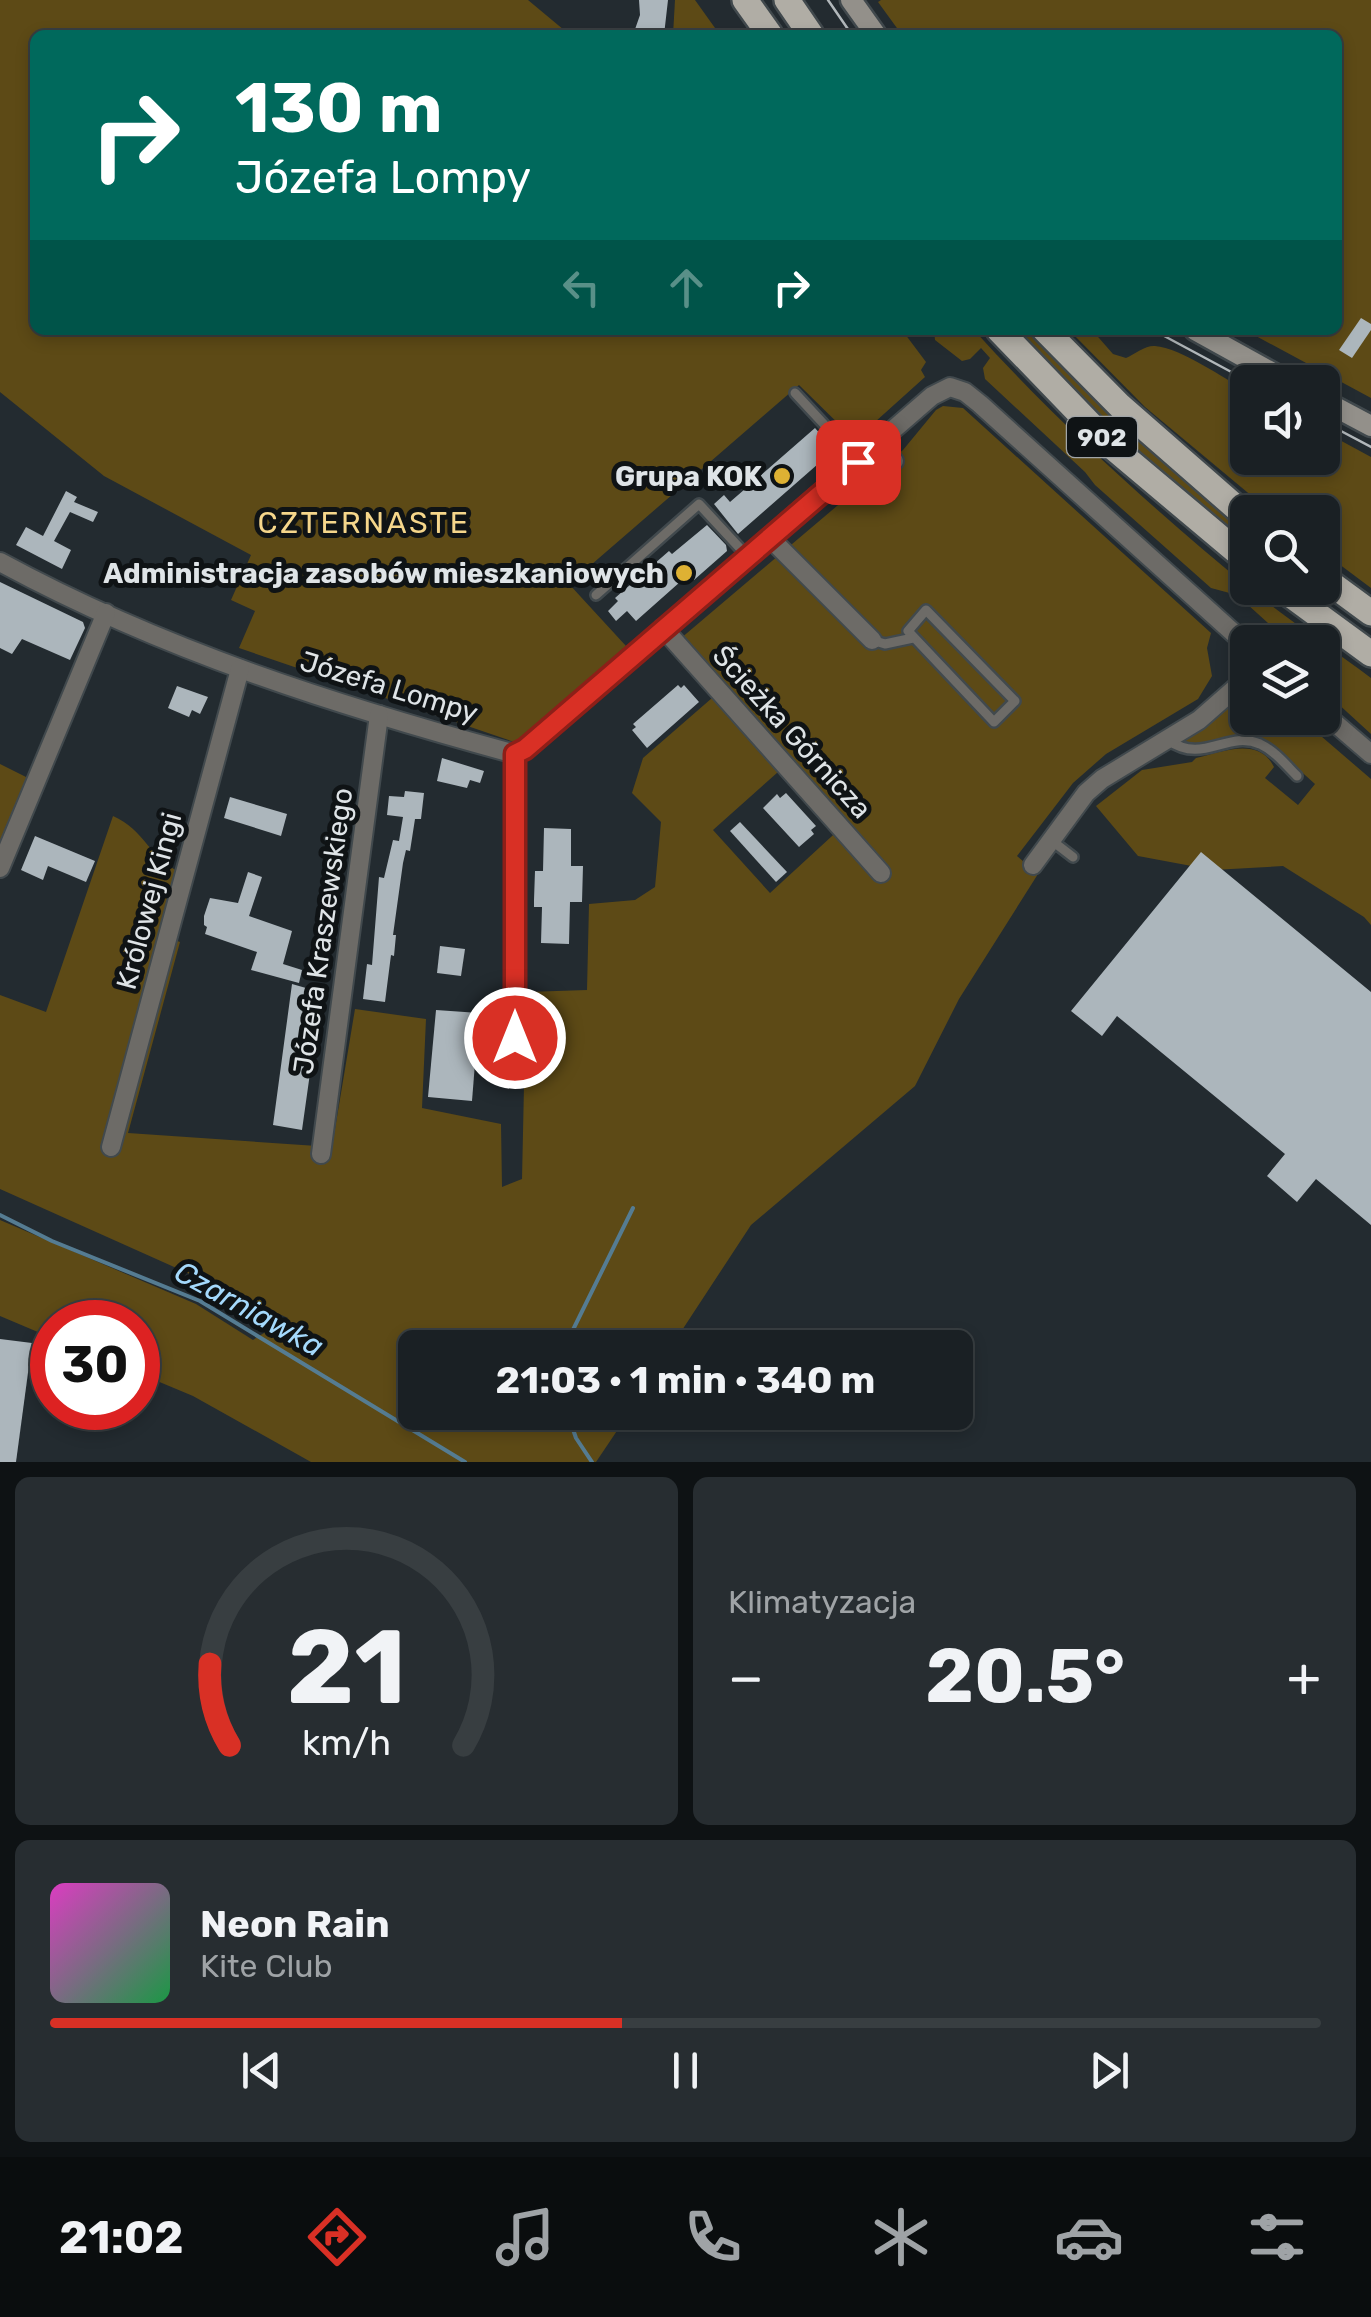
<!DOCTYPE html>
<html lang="pl">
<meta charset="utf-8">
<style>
body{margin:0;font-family:Rubik,sans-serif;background:#272d31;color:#f1f3f6;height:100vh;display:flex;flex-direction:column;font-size:38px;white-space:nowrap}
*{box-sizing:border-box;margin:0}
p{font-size:32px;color:#9fa3a6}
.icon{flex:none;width:55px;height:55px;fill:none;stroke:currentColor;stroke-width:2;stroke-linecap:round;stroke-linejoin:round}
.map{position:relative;height:1462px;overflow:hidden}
.panel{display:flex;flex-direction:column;gap:15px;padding:15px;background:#0e1214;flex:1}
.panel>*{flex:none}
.banner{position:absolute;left:30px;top:30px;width:1312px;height:305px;border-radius:15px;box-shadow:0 5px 15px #0003,0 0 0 2px #383e41;background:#00695c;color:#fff;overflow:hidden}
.controls{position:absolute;left:1230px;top:365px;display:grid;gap:20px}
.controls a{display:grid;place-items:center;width:110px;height:110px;border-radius:15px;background:#1a2024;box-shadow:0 5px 15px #0003,0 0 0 2px #383e41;font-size:50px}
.speed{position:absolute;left:30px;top:1300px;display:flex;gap:20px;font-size:50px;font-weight:700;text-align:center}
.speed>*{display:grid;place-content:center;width:130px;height:130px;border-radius:50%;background:#1a2024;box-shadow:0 5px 15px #0003,0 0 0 2px #383e41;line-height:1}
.speed .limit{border:15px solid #d22;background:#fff;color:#111}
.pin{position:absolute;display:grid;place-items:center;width:85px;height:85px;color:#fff;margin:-42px;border-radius:20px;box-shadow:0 5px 15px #0006}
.me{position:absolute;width:110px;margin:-55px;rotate:0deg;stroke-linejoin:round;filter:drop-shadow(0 0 8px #0008)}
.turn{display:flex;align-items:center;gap:35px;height:210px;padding:0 40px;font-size:45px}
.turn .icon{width:130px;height:130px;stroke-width:2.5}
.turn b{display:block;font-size:70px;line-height:85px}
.lanes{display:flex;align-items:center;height:95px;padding:0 40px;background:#0003;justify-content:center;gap:50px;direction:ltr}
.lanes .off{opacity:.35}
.big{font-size:75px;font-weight:700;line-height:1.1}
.panel .widget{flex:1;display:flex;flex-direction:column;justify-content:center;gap:15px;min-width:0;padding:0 35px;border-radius:15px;background:#272d31}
.panel .dial{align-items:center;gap:0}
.dial svg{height:260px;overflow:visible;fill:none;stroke:#383e41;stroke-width:7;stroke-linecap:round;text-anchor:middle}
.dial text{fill:#f1f3f6;stroke:none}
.song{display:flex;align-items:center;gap:30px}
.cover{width:120px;height:120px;border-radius:15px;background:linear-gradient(135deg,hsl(310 70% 55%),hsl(140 70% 35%))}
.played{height:10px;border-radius:5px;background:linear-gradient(90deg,#d93025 45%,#383e41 45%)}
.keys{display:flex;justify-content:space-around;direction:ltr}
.heat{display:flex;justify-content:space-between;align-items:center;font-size:55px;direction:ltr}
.panel .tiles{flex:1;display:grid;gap:15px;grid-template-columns:1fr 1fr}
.widget:last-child{grid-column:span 2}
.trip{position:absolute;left:398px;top:1330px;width:575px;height:100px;border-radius:15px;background:#1a2024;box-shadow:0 5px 15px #0003,0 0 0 2px #383e41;font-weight:700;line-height:100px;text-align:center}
.dock{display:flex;height:160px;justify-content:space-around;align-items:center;background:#0a0d0e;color:#9fa3a6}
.dock .icon{width:70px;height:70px}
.dock .active{color:#d93025}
.dock b{font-size:45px;color:#f1f3f6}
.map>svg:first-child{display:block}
</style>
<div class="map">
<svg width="1371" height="1462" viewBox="0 0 1371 1462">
<rect width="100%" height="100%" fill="#232b30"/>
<!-- green -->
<g fill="#5d4a16">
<path d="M 0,0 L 528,0 L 570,35 L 35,35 L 35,330 L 902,330 L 926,362 L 921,370 L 925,377 L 855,440 L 799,385 L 569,584 L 626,646 L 517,743 L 239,648 L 255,611 L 231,600 L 251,555 L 104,476 L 0,392 Z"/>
<path d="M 675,0 L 695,0 L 720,35 L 673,35 Z"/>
<path d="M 881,0 L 1371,0 L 1371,398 L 1256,336 L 1258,330 L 1338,330 L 1338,35 L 902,35 L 878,2 Z"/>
<path d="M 934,330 L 974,330 C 1057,422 1153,509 1248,587 C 1285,618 1331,648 1371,678 L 1371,734 L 1323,690 L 1322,642 L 1279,642 L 1268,623 L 1237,595 L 1211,588 L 1095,485 L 1085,472 L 985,379 L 983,368 L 990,358 L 981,348 L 970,359 L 962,361 L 935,340 Z"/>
<path d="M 1069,330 L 1092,330 L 1113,354 L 1126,358 C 1135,354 1146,345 1155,346 C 1181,348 1223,378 1247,391 L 1248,458 L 1322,458 L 1323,431 L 1371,457 L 1371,588 L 1323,552 L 1322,512 L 1271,512 L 1145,407 Z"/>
<path d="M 1029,333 L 1119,423 L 1247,534 L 1247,544 L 1113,429 L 1023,339 Z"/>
<path d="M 943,406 L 963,408 L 1211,633 L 1207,648 L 1212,676 L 1198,699 L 1106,754 L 1073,783 L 1017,856 L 1038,874 L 959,999 L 915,1086 L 751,1225 L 671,1347 L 415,1348 L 415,1412 L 629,1413 L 596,1462 L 311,1462 L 193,1396 L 138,1373 L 138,1322 L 52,1322 L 52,1338 L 0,1316 L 0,1220 L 196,1304 L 253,1340 L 288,1318 L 0,1189 L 0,995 L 46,1012 L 113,816 C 144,829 151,860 180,872 L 162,935 L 180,942 L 128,1133 L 332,1147 L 355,1009 L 426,1019 L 422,1108 L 501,1124 L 502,1187 L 522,1179 L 526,992 L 587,990 L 589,904 L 635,900 L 655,887 L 661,822 L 632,793 L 643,758 L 712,698 L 778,772 L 713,830 L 770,893 L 844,825 L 680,639 L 903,450 L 936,410 Z"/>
<path d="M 1247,698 L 1248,718 L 1300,718 L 1371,779 L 1371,925 L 1364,917 L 1283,866 L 1213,870 L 1138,856 L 1096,806 L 1142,770 L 1192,762 L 1196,758 C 1222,752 1259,736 1274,767 L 1265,778 L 1298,805 L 1315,784 L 1276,749 L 1253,734 L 1196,746 L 1187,744 L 1185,737 L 1229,703 L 1235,708 Z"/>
<path d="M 0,764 L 32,780 L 0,852 Z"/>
</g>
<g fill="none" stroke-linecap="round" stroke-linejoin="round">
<!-- stream -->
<g stroke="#557c92" stroke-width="4">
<path d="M 0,1215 L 52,1241 L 200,1301 L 465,1462"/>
<path d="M 564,1348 L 633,1208"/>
<path d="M 567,1412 L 576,1438 L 592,1462"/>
</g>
</g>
<!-- building -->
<g fill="#acb6bc">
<path d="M 639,0 L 668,0 L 664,35 L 633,35 L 640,15 Z"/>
<path d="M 1361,318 L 1371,324 L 1371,330 L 1352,358 L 1339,350 Z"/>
<path d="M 815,428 L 834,450 L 738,534 L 714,504 L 724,495 L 730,502 Z"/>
<path d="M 66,491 L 77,497 L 74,502 L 98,512 L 93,522 L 70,512 L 54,541 L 71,550 L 62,569 L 16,545 L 26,527 L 43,536 Z"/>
<path d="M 707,525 L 726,545 L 727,551 L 694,580 L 689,574 L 636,621 L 627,611 L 616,621 L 608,611 L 618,601 L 615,598 L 669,551 L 672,554 Z"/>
<path d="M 0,582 L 83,622 L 85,628 L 70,660 L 22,639 L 12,654 L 0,648 Z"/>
<path d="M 678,685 L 681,688 L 684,685 L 699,702 L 647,748 L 632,730 L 636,727 L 633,724 Z"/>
<path d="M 177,686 L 208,697 L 200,714 L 192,710 L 189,717 L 168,708 Z"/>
<path d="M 442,758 L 484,771 L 480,783 L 470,780 L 467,788 L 437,781 Z"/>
<path d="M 405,791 L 424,793 L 421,819 L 415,819 L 410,851 L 406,850 L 403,863 L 393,935 L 396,935 L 394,956 L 391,955 L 385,1002 L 363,999 L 367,964 L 372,965 L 379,877 L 384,878 L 393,840 L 399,841 L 403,817 L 387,815 L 389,796 L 404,797 Z"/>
<path d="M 786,793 L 816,826 L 811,830 L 814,834 L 799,847 L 763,808 L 777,794 L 780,798 Z"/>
<path d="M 230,797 L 287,814 L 281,836 L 224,818 Z"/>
<path d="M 740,822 L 787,872 L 776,882 L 730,831 Z"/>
<path d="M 544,828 L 571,829 L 571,866 L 583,866 L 582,902 L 570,902 L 569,944 L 541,943 L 542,907 L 534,907 L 534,900 L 535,871 L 543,871 Z"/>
<path d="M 35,836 L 95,861 L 86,882 L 48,866 L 43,880 L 21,870 Z"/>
<path d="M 1201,852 L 1371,992 L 1371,1225 L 1316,1179 L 1297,1202 L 1267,1176 L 1285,1154 L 1117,1016 L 1102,1036 L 1071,1011 Z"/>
<path d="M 248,872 L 262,877 L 249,916 L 292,931 L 283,964 L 302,970 L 299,983 L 251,970 L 257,952 L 205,934 L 207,927 L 204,925 L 204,916 L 210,898 L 238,903 Z"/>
<path d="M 440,946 L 465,949 L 461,976 L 437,973 Z"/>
<path d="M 292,984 L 306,988 L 303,1000 L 320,1002 L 302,1130 L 273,1125 Z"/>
<path d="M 436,1010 L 479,1013 L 472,1101 L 428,1097 Z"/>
<path d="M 0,1339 L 32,1343 L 16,1462 L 0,1462 Z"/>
</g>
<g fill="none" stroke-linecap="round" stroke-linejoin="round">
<defs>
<g id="lane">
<path d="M 795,393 L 858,461"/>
<path d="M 596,595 L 699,504 L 748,557"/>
<path d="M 926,610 L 1015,701 L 994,722 L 908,631 Z"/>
<path d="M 872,640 L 885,644 L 913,638"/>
<path d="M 1168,740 C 1203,765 1227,730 1260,744 C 1275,751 1286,765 1297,776"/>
<path d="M 1051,840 L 1073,857"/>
</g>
<g id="street">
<path d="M 877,445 L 894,461"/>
<path d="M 770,538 L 872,640"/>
<path d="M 0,562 C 162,650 338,706 515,754 L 525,749 L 932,396 L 950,387 L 965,392 L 980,404 L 1248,646"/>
<path d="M 663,628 L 881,873"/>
<path d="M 1322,712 L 1371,754"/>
<path d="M 1033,865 L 1086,793 L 1102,779 L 1199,720 L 1248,677"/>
<path d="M 0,868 L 106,613"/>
<path d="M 515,1038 L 515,754"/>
<path d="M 111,1147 L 240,669"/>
<path d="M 321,1154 L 379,715"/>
</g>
<g id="secondary">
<path d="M 851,0 L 876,35"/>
<path d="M 1195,330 L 1289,382"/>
<path d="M 1322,400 L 1371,426"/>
</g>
<g id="primary">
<path d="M 745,0 L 770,35"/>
<path d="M 787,0 L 811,35"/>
<path d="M 999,330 L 1110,445 L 1248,561"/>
<path d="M 1045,330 L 1120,406 L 1248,518"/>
<path d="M 1322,577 L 1371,613"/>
<path d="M 1281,588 L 1371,654"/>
</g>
</defs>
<!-- lane casing -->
<use href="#lane" stroke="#41494d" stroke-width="14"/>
<!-- street casing -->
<use href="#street" stroke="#41494d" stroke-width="22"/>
<!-- secondary casing -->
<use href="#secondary" stroke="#41494d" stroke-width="25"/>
<!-- primary casing -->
<use href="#primary" stroke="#41494d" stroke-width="30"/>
<!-- lane -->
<use href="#lane" stroke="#6d6b67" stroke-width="9"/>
<!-- street -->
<use href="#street" stroke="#6d6b67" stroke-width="18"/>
<!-- secondary -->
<use href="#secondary" stroke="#93908a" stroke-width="20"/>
<!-- primary -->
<use href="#primary" stroke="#b0ada5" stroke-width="25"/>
<!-- tram -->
<g stroke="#b2b8bb" stroke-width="2.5">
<path d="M 828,0 L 852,35"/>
<path d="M 1153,330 L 1250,382"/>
<path d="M 1322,421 L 1371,447"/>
</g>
</g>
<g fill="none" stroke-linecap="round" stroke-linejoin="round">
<defs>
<path id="route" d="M 515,1038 L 515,754 L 525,749 L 858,462"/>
</defs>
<!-- route casing -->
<use href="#route" stroke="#8d1f18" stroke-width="25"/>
<!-- route -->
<use href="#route" stroke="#d93025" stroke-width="18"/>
</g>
<!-- markers -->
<g fill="#deb133" stroke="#0f1315" stroke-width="4">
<circle cx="782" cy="476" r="10"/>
<circle cx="684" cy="573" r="10"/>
</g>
<g text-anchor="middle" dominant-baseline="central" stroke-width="10" stroke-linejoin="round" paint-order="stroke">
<!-- shield labels -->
<rect fill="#0f1315" stroke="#a1a5a8" stroke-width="2.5" x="1067" y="417" width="70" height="40" rx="8"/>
<g font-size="25" font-weight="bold" fill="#dfe4e7">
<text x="1102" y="437">902</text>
</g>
<!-- poi labels -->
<g font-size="28" font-weight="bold" fill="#dfe4e7" stroke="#0f1315" text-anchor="end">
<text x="762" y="476">Grupa KOK</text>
<text x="664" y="573">Administracja zasobów mieszkaniowych</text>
</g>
<!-- street labels -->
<g font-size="28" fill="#dfe4e7" stroke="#0f1315">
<text transform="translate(389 687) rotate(17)">Józefa Lompy</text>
<text transform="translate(792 732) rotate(48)">Ścieżka Górnicza</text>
<text transform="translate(149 901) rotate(-75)">Królowej Kingi</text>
<text transform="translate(323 931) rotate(-82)">Józefa Kraszewskiego</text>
</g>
<!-- neighbourhood labels -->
<g font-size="30" letter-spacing="2.5" fill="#f5d68b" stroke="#0f1315">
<text x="364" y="523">CZTERNASTE</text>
</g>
<!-- water labels -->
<g font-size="30" font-style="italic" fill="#a4d9fc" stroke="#0f1315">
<text transform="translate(249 1309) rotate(29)">Czarniawka</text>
</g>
</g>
</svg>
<div class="controls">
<a><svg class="icon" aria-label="sound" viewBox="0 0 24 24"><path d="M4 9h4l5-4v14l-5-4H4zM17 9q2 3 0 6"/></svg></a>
<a><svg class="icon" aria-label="search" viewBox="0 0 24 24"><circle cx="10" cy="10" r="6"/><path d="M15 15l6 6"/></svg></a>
<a><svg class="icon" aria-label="layers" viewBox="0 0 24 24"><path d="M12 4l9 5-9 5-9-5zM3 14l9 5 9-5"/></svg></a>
</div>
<div class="speed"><div class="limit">30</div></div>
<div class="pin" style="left:858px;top:462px;background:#d93025"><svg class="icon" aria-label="arrive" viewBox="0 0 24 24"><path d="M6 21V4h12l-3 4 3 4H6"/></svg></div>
<svg class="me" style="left:515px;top:1038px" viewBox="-20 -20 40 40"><circle r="17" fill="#d93025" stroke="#fff" stroke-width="3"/><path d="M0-11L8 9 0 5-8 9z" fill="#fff"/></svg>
<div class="trip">21:03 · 1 min · 340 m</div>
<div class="banner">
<div class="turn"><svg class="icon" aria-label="right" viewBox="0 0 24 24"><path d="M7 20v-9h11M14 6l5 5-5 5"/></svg><div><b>130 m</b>Józefa Lompy</div></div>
<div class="lanes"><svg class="icon off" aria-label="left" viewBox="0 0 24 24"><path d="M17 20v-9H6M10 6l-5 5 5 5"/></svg><svg class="icon off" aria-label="ahead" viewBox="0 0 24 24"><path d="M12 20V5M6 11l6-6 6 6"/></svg><svg class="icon" aria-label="right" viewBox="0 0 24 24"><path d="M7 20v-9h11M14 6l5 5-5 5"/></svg></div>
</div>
</div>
<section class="panel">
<div class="tiles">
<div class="widget dial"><svg viewBox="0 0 100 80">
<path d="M14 69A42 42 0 1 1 86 69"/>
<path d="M14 69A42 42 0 0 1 8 44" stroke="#d93025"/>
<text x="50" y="56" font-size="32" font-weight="700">21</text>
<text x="50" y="72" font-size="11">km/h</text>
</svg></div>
<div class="widget"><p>Klimatyzacja</p>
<div class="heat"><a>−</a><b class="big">20.5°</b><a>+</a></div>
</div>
<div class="widget">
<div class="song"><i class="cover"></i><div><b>Neon Rain</b><p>Kite Club</p></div></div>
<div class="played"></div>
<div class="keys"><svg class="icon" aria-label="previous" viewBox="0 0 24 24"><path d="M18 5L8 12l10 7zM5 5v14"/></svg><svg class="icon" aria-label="pause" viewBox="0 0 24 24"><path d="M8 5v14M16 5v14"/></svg><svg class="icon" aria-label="next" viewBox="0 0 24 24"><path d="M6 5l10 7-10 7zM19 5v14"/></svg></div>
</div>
</div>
</section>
<nav class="dock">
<b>21:02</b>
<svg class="icon active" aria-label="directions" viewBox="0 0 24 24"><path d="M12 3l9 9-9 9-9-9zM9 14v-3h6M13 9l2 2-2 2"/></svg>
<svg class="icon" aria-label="music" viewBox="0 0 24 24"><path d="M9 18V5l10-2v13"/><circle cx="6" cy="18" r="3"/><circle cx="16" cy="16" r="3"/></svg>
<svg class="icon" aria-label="phone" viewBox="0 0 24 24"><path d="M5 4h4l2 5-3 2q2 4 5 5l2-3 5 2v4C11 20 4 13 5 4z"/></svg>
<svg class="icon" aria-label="climate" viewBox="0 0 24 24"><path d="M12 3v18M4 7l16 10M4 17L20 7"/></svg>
<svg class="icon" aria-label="car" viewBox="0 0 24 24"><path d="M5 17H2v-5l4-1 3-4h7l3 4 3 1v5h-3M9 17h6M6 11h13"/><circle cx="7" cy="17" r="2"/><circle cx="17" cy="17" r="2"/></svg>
<svg class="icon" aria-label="filters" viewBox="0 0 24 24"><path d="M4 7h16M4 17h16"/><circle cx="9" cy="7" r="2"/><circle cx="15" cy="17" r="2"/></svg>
</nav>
